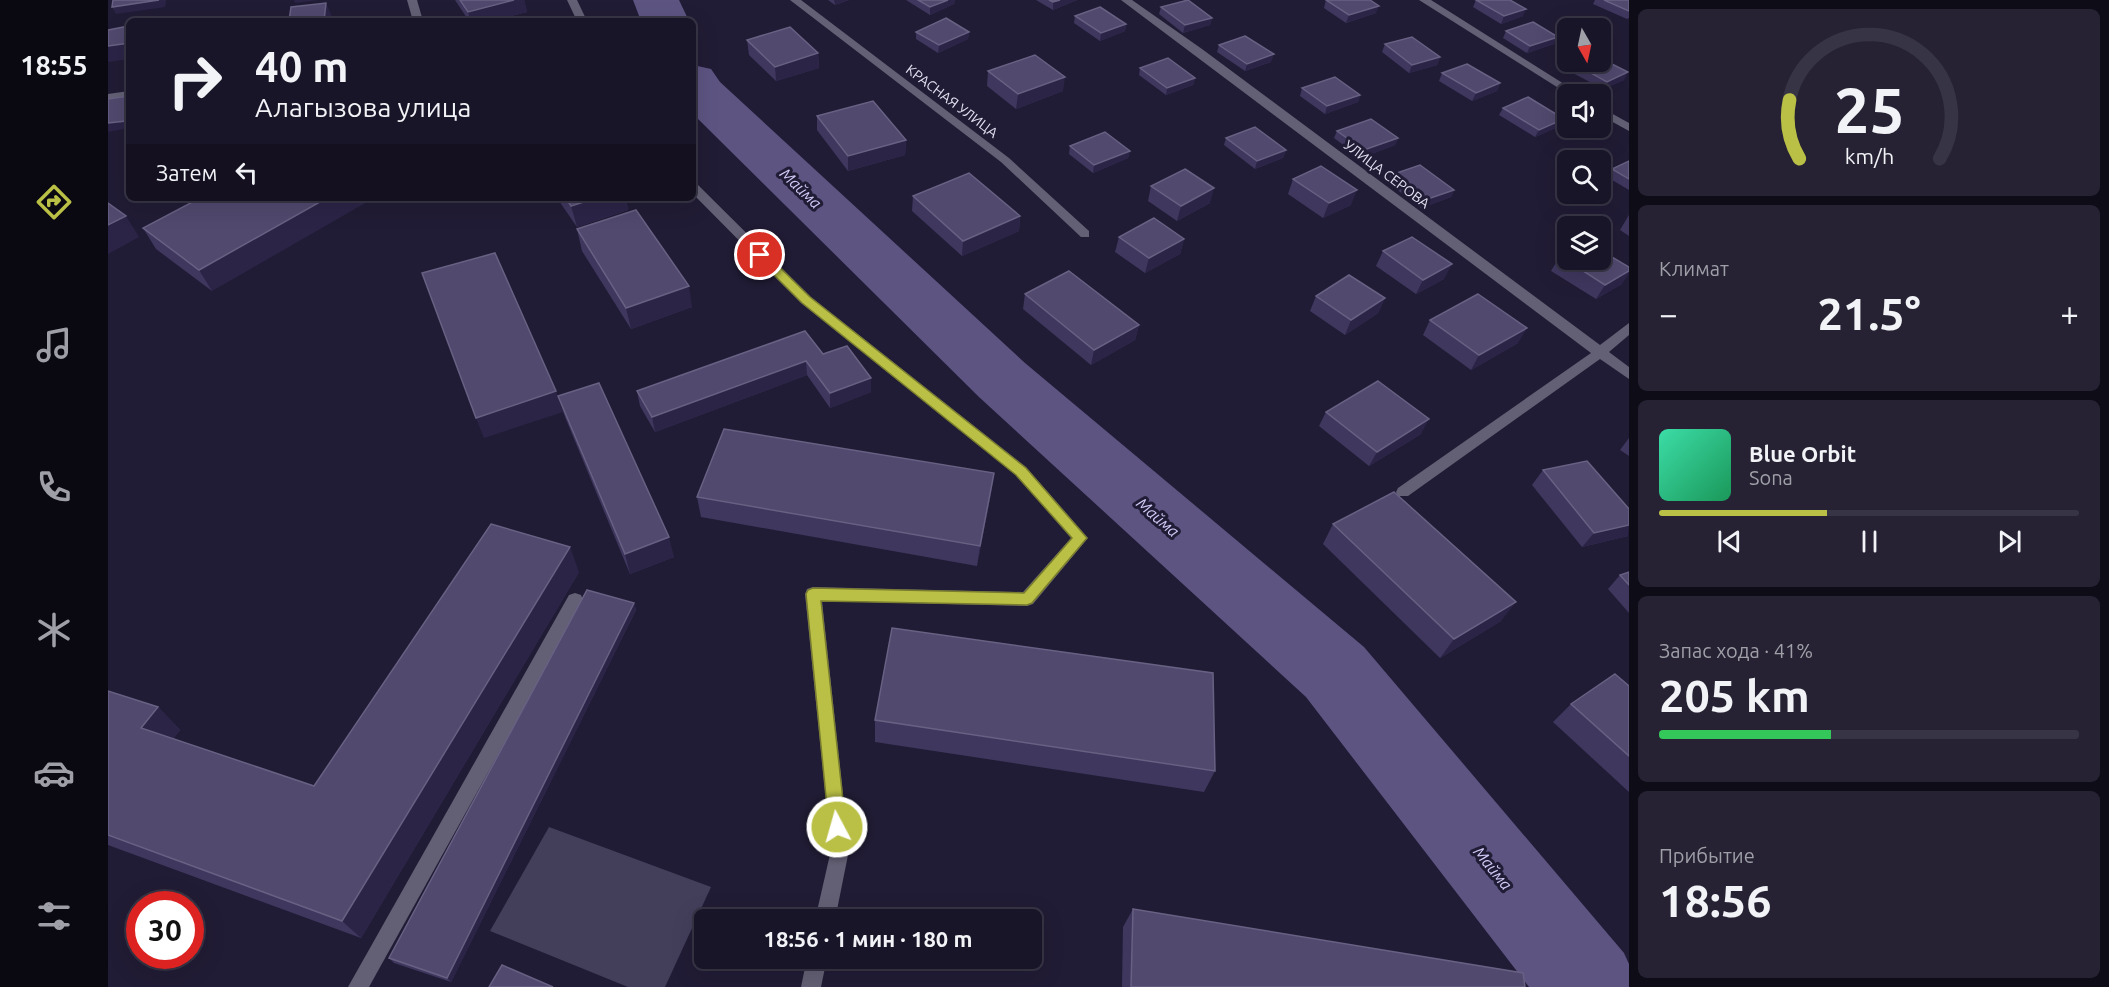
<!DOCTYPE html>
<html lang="ru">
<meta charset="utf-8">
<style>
body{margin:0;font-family:Ubuntu,sans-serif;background:#262234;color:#f1f3f6;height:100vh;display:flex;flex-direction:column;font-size:22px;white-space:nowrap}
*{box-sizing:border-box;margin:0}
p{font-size:20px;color:#9f9fa8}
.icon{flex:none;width:33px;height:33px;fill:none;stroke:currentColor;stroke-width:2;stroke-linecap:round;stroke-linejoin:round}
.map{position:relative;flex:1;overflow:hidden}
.panel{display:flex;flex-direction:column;gap:9px;padding:9px;background:#0e0c16;width:480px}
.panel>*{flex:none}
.top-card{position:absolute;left:18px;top:18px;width:570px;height:183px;border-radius:9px;box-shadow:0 6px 24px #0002,0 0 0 2px #373445;background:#191528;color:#f1f3f6;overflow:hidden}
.needle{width:39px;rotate:171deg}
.buttons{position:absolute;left:1449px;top:18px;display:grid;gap:12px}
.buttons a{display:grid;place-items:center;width:54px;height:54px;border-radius:9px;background:#191528;box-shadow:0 6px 24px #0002,0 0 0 2px #373445;font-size:30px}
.speed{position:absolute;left:18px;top:891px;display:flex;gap:12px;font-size:30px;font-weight:700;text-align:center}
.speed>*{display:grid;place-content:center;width:78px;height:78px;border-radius:50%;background:#191528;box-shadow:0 6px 24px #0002,0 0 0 2px #373445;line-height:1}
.speed .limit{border:9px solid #d22;background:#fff;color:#111}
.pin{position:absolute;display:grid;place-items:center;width:51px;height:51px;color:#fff;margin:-26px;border:3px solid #fff;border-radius:50%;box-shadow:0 2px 6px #0007}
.me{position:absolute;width:66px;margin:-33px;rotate:354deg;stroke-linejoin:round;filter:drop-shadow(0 0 4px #0008)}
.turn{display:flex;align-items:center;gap:21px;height:126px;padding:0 30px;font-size:27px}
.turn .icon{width:78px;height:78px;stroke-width:2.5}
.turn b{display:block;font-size:42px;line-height:51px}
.then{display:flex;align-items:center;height:57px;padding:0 30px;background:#0003;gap:12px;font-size:22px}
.big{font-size:45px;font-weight:700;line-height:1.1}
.panel .widget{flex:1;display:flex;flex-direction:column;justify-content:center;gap:9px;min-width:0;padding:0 21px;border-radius:9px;background:#262234}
.panel .dial{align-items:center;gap:0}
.dial svg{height:156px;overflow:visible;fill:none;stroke:#373445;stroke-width:7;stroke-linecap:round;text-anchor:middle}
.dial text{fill:#f1f3f6;stroke:none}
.song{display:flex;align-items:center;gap:18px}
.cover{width:72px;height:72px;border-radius:9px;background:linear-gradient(135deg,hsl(160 70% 55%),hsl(150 70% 35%))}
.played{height:6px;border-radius:3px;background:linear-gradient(90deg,#bac045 40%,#373445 40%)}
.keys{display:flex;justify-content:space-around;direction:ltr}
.heat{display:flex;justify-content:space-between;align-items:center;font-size:33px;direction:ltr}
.charge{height:9px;border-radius:4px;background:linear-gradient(90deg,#34c759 41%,#373445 0)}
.trip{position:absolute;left:586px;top:909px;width:348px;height:60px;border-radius:9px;background:#191528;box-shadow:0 6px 24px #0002,0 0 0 2px #373445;font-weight:700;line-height:60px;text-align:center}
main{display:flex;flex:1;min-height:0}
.tab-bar{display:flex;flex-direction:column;width:108px;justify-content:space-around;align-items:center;background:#0a0810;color:#9f9fa8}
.tab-bar .icon{width:42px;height:42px}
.tab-bar .current{color:#bac045}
.tab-bar b{font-size:27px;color:#f1f3f6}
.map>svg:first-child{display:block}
</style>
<main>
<nav class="tab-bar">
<b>18:55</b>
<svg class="icon current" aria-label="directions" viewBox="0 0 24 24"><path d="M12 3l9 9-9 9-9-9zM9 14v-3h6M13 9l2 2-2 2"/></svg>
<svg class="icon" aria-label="music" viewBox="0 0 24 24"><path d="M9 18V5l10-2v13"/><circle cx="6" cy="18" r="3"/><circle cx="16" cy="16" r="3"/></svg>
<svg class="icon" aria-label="phone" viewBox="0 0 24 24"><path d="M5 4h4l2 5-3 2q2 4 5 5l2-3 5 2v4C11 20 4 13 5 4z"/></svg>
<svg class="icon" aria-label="climate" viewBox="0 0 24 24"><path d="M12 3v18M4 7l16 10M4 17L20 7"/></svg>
<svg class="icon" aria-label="car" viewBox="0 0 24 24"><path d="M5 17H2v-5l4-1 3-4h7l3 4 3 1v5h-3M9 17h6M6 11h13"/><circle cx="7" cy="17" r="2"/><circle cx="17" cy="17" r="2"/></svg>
<svg class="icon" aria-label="filters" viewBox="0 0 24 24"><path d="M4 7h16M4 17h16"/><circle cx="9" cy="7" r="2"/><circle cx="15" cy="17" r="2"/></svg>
</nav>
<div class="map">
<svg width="1521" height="987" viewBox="0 0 1521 987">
<rect width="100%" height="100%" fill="#211c35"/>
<!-- green -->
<path fill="#433e5a" d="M 441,827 L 603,887 L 557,987 L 520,987 L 382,931 Z"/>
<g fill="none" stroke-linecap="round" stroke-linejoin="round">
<!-- river -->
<g fill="#5d5482" fill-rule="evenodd">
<path d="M 525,0 L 571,0 L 581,21 L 533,21 Z"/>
<path d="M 585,65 L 603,69 L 612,82 L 917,363 L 1256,647 L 1516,953 L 1521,964 L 1521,987 L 1421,987 L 1198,697 L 871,397 L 585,114 Z"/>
</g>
<!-- minor -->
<g fill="#636075" fill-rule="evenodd">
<path d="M 299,0 L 309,0 L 315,21 L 305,21 Z"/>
<path d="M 459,0 L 469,0 L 479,21 L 469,21 Z"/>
<path d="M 682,0 L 693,0 L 901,158 L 981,231 L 981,237 L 973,237 L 893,162 Z"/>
<path d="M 1013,0 L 1024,0 L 1094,49 L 1492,345 L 1521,323 L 1521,335 L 1501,352 L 1521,367 L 1521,379 L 1492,359 L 1300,496 L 1290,496 L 1288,492 L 1290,488 L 1483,353 Z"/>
<path d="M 1311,0 L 1323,0 L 1472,94 L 1460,94 Z"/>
<path d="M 21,91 L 21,97 L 0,100 L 0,94 Z"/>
<path d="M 1492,107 L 1521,123 L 1521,131 L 1492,115 Z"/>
<path d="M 585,183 L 589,184 L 703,297 L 918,467 L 980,538 L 925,604 L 919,606 L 714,601 L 741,850 L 727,920 L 707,920 L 723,850 L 697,594 L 699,589 L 705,587 L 915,592 L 963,538 L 908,475 L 693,303 L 585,194 Z"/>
<path d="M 467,593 L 473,595 L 475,600 L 473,605 L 261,987 L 240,987 L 461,595 Z"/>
<path d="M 699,958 L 719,958 L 713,987 L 693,987 Z"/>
</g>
</g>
<!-- wall -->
<g fill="#3f375e">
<path d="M 347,0 L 416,0 L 419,12 L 383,21 L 361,21 Z"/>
<path d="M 720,0 L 741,0 L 727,5 Z"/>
<path d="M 798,0 L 847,0 L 846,4 L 822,15 Z"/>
<path d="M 928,0 L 969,0 L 945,10 Z"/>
<path d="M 1218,0 L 1268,13 L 1238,23 L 1216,8 Z"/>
<path d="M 1368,0 L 1415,16 L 1393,24 L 1365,7 Z"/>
<path d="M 1487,0 L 1521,0 L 1521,18 L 1519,19 L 1485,4 Z"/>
<path d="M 1053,7 L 1104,18 L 1102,25 L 1075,33 L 1051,14 Z"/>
<path d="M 967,16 L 1018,24 L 1017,31 L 992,41 L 966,23 Z"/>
<path d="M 1398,31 L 1446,44 L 1419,53 L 1395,38 Z"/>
<path d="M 808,32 L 861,32 L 860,39 L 830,53 L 808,39 Z"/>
<path d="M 639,40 L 710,53 L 711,68 L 668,81 L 641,55 Z"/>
<path d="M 1277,44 L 1332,57 L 1329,65 L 1301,73 L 1274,52 Z"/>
<path d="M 1111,45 L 1163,62 L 1137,71 L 1109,52 Z"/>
<path d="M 1465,63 L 1516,80 L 1495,89 L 1461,71 Z"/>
<path d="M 1032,68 L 1087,78 L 1085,85 L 1058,95 L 1031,75 Z"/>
<path d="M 880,71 L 955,91 L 908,109 L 879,86 Z"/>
<path d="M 1334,73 L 1392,83 L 1389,91 L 1364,101 L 1331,81 Z"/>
<path d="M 1194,88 L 1252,95 L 1250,102 L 1217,114 L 1192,96 Z"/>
<path d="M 1395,108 L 1452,126 L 1427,137 L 1391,115 Z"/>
<path d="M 709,116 L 798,140 L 797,155 L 740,171 L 709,130 Z"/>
<path d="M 1229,131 L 1290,138 L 1287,145 L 1253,158 L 1226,138 Z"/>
<path d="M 1118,138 L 1178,150 L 1175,158 L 1147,169 L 1116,145 Z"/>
<path d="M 962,146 L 1022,151 L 1020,158 L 985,173 L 961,154 Z"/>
<path d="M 1521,161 L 1521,190 L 1499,177 L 1504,169 Z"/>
<path d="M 1283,175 L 1346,190 L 1343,197 L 1313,208 L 1279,182 Z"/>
<path d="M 1185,179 L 1243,205 L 1215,218 L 1180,194 Z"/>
<path d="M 1043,186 L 1102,203 L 1069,221 L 1040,201 Z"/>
<path d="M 805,196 L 912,216 L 911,231 L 854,256 L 804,211 Z"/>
<path d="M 92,198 L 104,291 L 48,249 L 35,228 Z"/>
<path d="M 449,198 L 518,198 L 520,210 L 469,227 Z"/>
<path d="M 1521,215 L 1521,236 L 1512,230 Z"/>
<path d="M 469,229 L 584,307 L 523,329 L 474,251 Z"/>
<path d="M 1011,237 L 1076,239 L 1072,254 L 1037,273 L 1007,252 Z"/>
<path d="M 1275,251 L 1336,279 L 1308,294 L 1268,266 Z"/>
<path d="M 1452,256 L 1514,284 L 1488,299 L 1443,271 Z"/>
<path d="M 917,294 L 1031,325 L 1027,340 L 983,365 L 915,309 Z"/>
<path d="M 1208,296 L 1277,298 L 1270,313 L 1237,335 L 1202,311 Z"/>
<path d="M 1322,320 L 1410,343 L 1363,370 L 1315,335 Z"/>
<path d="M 715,354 L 763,392 L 722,408 L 699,375 L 547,432 L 532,406 L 529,391 Z"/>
<path d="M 450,396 L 566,557 L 522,574 L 457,417 Z"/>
<path d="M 1218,412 L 1313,434 L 1261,466 L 1211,426 Z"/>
<path d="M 1521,438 L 1521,456 L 1512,450 Z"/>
<path d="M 1435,470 L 1520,536 L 1474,547 L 1424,485 Z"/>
<path d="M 886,473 L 883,493 L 869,566 L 593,517 L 589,497 Z"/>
<path d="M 1225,524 L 1393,621 L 1332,658 L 1215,544 Z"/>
<path d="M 471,572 L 253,938 L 0,845 L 0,691 L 50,707 L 72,730 L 65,739 L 206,786 Z"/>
<path d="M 1521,572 L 1521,613 L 1500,589 L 1512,575 Z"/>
<path d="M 526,603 L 528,610 L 343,982 L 286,963 L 281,958 Z"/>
<path d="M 1521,686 L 1521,792 L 1445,722 L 1463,704 Z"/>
<path d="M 767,720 L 1107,771 L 1096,792 L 767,742 Z"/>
<path d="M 1025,909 L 1417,987 L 1014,987 L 1015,927 Z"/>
</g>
<!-- shaded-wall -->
<g fill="#2c2447">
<path d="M 51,0 L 58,0 L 57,7 L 8,14 L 4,7 Z"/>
<path d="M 186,0 L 210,0 L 187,3 Z"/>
<path d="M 406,0 L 416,0 L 419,12 L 383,21 L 363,21 L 360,12 Z"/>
<path d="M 726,0 L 741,0 L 727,5 Z"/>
<path d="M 840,0 L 847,0 L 846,4 L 822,15 L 822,7 Z"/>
<path d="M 952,0 L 969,0 L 945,10 L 945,2 Z"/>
<path d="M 218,3 L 224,17 L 223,21 L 216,21 Z"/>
<path d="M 1271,6 L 1268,13 L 1238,23 L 1241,15 Z"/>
<path d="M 1418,9 L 1415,16 L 1393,24 L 1396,16 Z"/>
<path d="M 1104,18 L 1102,25 L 1075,33 L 1077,25 Z"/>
<path d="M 1018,24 L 1017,31 L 992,41 L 993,33 Z"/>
<path d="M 861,32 L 860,39 L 830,53 L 831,45 Z"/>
<path d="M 1450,37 L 1446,44 L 1419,53 L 1422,46 Z"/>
<path d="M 21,43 L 21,59 L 0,62 L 0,46 Z"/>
<path d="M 710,53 L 711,68 L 668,81 L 667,67 Z"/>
<path d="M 1166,54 L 1163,62 L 1137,71 L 1139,64 Z"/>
<path d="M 1332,57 L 1329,65 L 1301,73 L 1304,65 Z"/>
<path d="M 1520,72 L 1516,80 L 1495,89 L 1499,82 Z"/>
<path d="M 957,77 L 955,91 L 908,109 L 910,94 Z"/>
<path d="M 1087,78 L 1085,85 L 1058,95 L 1059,88 Z"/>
<path d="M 1392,83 L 1389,91 L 1364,101 L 1368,93 Z"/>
<path d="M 1252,95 L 1250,102 L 1217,114 L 1219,106 Z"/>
<path d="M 21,104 L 21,128 L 0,132 L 0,123 Z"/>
<path d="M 1456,119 L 1452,126 L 1427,137 L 1431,130 Z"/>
<path d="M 1290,138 L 1287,145 L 1253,158 L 1256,150 Z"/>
<path d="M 798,140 L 797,155 L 740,171 L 740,156 Z"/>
<path d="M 1178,150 L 1175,158 L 1147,169 L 1149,161 Z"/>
<path d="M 1022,151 L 1020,158 L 985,173 L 986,165 Z"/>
<path d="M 1106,188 L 1102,203 L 1069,221 L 1073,206 Z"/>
<path d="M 1249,190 L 1243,205 L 1215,218 L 1221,203 Z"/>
<path d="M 1346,190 L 1343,197 L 1313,208 L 1317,200 Z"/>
<path d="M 219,198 L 266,198 L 104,291 L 91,270 Z"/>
<path d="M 488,198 L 518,198 L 520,210 L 469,227 L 463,206 Z"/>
<path d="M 18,216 L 31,237 L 0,254 L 0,225 Z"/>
<path d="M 912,216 L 911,231 L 854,256 L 855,241 Z"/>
<path d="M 1076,239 L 1072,254 L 1037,273 L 1041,258 Z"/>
<path d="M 1344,264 L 1336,279 L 1308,294 L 1315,280 Z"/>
<path d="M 1521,271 L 1521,274 L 1514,284 L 1488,299 L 1497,285 Z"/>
<path d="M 581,286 L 584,307 L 523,329 L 518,308 Z"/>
<path d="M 1277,298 L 1270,313 L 1237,335 L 1243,320 Z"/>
<path d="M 1031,325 L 1027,340 L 983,365 L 986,350 Z"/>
<path d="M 1419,328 L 1410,343 L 1363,370 L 1371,355 Z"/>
<path d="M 698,361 L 699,375 L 547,432 L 544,417 Z"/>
<path d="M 763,378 L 763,392 L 722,408 L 722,393 Z"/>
<path d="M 448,391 L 455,412 L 376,438 L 368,418 Z"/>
<path d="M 1321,419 L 1313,434 L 1261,466 L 1269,452 Z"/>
<path d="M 886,473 L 883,493 L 869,566 L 872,546 Z"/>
<path d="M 1521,525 L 1520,536 L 1474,547 L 1486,533 Z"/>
<path d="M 561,537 L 566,557 L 522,574 L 517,554 Z"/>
<path d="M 462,547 L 471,572 L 253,938 L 234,921 Z"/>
<path d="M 1408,602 L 1393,621 L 1332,658 L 1346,639 Z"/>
<path d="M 526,603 L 528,610 L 343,982 L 339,978 Z"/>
<path d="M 50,707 L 72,730 L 57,750 L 33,728 Z"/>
</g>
<!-- building -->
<g fill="#51496e" stroke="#686183" stroke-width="1.5">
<path d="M 5,0 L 51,0 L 4,7 Z"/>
<path d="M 352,0 L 406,0 L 360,12 Z"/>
<path d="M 810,0 L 840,0 L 822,7 Z"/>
<path d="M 941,0 L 952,0 L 945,2 Z"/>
<path d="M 1080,0 L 1104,18 L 1077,25 L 1053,7 Z"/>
<path d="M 1218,0 L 1262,0 L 1271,6 L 1241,15 Z"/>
<path d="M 1368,0 L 1402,0 L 1418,9 L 1396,16 Z"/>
<path d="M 1496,0 L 1521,0 L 1521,11 Z"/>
<path d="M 218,3 L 216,21 L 181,21 L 183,7 Z"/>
<path d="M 992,7 L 1018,24 L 993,33 L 967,16 Z"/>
<path d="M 838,18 L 861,32 L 831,45 L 808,32 Z"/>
<path d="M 136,19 L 135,21 L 120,21 Z"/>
<path d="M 1425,22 L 1450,37 L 1422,46 L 1398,31 Z"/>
<path d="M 21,26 L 21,43 L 0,46 L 0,30 Z"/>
<path d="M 682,27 L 710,53 L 667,67 L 639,40 Z"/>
<path d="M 1137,36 L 1166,54 L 1139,64 L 1111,45 Z"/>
<path d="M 1304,37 L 1332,57 L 1304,65 L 1277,44 Z"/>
<path d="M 927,55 L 957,77 L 910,94 L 880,71 Z"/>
<path d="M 1060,58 L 1087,78 L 1059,88 L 1032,68 Z"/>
<path d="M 1492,58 L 1520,72 L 1499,82 L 1465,63 L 1469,62 L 1492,62 Z"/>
<path d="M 1359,64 L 1392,83 L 1368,93 L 1334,73 Z"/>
<path d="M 1227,77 L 1252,95 L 1219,106 L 1194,88 Z"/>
<path d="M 21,96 L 21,104 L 18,121 L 0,123 L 0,99 Z"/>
<path d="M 1420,97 L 1456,119 L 1431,130 L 1395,108 Z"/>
<path d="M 765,101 L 798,140 L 740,156 L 709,116 Z"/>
<path d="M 1263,119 L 1290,138 L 1256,150 L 1229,131 Z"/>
<path d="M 1147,127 L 1178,150 L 1149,161 L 1118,138 Z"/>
<path d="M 997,132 L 1022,151 L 986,165 L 962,146 Z"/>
<path d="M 1521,161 L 1521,179 L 1504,169 Z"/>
<path d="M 1312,165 L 1346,190 L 1317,200 L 1283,175 Z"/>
<path d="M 1213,166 L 1249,190 L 1221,203 L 1185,179 Z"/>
<path d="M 1077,169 L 1106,188 L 1073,206 L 1043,186 Z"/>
<path d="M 861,173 L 912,216 L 855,241 L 805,196 Z"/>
<path d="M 92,198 L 219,198 L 91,270 L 35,228 Z"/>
<path d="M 458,198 L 488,198 L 463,206 Z"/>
<path d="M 0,203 L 18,216 L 0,225 Z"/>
<path d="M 528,210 L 581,286 L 518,308 L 469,229 Z"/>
<path d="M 1046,218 L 1076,239 L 1041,258 L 1011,237 Z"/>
<path d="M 1304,237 L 1344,264 L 1315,280 L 1275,251 Z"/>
<path d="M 1492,250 L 1521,267 L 1521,271 L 1497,285 L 1452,256 L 1460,253 L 1460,260 L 1492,260 Z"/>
<path d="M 387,253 L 448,391 L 368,418 L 314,273 Z"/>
<path d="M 961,271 L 1031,325 L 986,350 L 917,294 Z"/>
<path d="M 1241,275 L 1277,298 L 1243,320 L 1208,296 Z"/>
<path d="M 1370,294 L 1419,328 L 1371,355 L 1322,320 Z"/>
<path d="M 697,331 L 715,354 L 739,346 L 763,378 L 722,393 L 698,361 L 544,417 L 529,391 Z"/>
<path d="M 1270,381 L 1321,419 L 1269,452 L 1218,412 Z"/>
<path d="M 491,383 L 561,537 L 517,554 L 450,396 Z"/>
<path d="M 616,429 L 886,473 L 872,546 L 589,497 Z"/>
<path d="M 1479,461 L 1521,509 L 1521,525 L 1486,533 L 1435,470 Z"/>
<path d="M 1286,492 L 1408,602 L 1346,639 L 1225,524 Z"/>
<path d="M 383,524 L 462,547 L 234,921 L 0,835 L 0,691 L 50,707 L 33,728 L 206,786 Z"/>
<path d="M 1521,572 L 1521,585 L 1512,575 Z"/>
<path d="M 479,590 L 526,603 L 339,978 L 281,958 Z"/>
<path d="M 784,628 L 1105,673 L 1107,771 L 767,720 Z"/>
<path d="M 1507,674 L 1521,686 L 1521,756 L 1463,704 Z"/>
<path d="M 1025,909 L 1415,973 L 1417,987 L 1023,987 Z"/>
<path d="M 394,965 L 445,987 L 381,987 Z"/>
</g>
<!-- route -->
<path fill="#bac045" stroke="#797d2d" stroke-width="1.5" d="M 652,251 L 656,252 L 702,297 L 918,468 L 979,538 L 924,603 L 919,605 L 713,601 L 738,827 L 735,832 L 729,835 L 723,832 L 721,827 L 698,594 L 700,590 L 705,588 L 916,593 L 964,538 L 908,475 L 694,303 L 648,257 L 648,252 Z"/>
<g text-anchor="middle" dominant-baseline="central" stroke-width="6" stroke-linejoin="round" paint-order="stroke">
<!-- far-street labels -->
<g font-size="14" fill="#e3e1f2" stroke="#211c35">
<text transform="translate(844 101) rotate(37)">КРАСНАЯ УЛИЦА</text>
<text transform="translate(1279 174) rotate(37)">УЛИЦА СЕРОВА</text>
</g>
<!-- water labels -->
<g font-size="16" font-style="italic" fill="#d2cbf8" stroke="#211c35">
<text transform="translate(693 188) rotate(44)">Майма</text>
<text transform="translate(1050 517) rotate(41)">Майма</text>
<text transform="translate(1385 868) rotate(51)">Майма</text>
</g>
</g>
</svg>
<div class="buttons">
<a><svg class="needle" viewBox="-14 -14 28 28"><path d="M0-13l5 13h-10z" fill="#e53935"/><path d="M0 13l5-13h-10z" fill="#9f9fa8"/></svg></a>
<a><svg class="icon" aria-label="sound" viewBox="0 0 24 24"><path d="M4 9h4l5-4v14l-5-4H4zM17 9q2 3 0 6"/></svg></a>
<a><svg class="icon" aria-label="search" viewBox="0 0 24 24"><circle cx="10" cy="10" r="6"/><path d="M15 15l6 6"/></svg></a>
<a><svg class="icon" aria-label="layers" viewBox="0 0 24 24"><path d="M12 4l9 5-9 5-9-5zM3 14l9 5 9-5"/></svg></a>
</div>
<div class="speed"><div class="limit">30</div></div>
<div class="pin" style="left:652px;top:255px;background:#d93025"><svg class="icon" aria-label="arrive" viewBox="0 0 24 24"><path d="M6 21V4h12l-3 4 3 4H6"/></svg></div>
<svg class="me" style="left:729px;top:827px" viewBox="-20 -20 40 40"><circle r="17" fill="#bac045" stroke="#fff" stroke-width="3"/><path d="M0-11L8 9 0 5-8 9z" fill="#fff"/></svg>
<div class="trip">18:56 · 1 мин · 180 m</div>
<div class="top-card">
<div class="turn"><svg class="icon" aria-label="right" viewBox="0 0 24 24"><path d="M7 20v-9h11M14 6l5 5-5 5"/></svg><div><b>40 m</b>Алагызова улица</div></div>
<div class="then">Затем<svg class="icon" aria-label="left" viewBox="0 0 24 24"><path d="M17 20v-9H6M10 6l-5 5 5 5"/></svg></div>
</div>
</div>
<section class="panel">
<div class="widget dial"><svg viewBox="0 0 100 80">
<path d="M14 69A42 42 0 1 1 86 69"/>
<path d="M14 69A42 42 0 0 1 9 39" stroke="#bac045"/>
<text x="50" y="56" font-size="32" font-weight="700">25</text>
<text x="50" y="72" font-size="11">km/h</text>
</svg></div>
<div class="widget"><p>Климат</p>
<div class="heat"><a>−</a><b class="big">21.5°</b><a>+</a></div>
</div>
<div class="widget">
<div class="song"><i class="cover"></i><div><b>Blue Orbit</b><p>Sona</p></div></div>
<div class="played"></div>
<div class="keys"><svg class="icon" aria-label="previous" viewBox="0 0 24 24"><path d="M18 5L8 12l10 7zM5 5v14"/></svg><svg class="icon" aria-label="pause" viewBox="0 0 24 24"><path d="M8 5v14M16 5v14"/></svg><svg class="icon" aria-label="next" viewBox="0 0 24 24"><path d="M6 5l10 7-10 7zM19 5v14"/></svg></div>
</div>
<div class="widget"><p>Запас хода · 41%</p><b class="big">205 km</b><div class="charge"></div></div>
<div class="widget"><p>Прибытие</p><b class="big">18:56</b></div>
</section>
</main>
